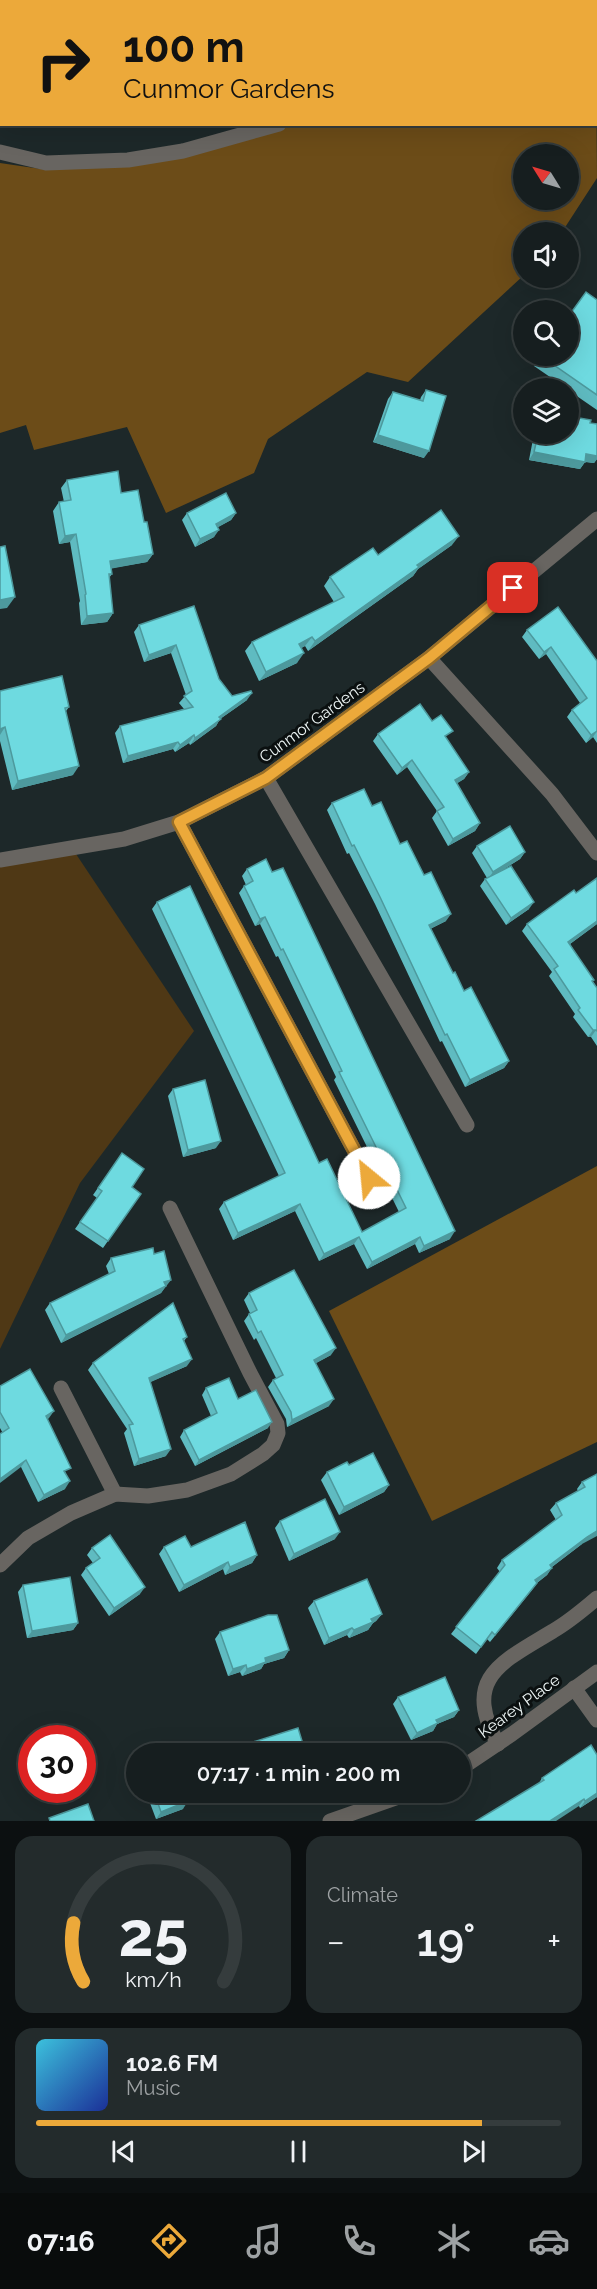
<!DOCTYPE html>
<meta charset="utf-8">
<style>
body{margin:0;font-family:Raleway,sans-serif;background:#232b2c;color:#f1f3f6;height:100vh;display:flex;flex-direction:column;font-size:22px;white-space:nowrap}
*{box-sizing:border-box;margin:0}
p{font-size:20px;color:#9ea2a4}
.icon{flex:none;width:33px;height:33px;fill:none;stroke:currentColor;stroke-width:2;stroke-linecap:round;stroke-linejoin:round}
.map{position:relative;height:1821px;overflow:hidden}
.sheet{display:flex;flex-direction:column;gap:15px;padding:15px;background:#0c1011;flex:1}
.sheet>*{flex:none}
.hud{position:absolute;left:0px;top:0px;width:597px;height:126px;box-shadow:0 6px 24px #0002,0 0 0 2px #353c3d;background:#eca93a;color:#111;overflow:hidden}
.needle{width:39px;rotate:307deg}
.tools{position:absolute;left:513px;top:144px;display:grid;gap:12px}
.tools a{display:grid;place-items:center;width:66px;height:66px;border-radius:50%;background:#161e1f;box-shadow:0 6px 24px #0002,0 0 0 2px #353c3d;font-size:30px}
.speed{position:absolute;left:18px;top:1725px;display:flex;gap:12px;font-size:30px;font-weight:700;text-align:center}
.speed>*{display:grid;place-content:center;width:78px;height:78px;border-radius:50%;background:#161e1f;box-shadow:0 6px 24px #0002,0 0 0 2px #353c3d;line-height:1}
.speed .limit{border:9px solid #d22;background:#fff;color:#111}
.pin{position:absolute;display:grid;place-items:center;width:51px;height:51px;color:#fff;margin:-26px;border-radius:12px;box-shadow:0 3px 9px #0006}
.me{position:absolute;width:66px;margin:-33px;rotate:332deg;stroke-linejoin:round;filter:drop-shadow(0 0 4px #0008)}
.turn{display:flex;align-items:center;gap:21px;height:126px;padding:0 24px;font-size:27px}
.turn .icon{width:78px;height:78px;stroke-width:2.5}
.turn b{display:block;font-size:42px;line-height:51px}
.big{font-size:45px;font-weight:600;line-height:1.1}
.sheet .widget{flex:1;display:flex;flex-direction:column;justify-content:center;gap:9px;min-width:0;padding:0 21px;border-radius:18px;background:#232b2c}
.sheet .dial{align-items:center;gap:0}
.dial svg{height:156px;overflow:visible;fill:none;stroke:#353c3d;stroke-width:7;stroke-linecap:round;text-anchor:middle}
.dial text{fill:#f1f3f6;stroke:none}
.song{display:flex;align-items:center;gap:18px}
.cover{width:72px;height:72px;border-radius:9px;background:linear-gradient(135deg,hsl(190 70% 55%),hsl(230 70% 35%))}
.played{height:6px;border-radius:3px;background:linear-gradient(90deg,#eca93a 85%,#353c3d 85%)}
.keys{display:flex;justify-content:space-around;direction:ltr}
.heat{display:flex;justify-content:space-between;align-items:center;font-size:33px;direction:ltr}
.sheet .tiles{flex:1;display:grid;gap:15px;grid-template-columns:1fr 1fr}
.widget:last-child{grid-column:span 2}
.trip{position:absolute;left:126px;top:1743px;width:345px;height:60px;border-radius:30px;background:#161e1f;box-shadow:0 6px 24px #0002,0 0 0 2px #353c3d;font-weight:600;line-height:60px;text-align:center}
.tab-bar{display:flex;height:96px;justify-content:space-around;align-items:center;background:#090c0c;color:#9ea2a4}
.tab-bar .icon{width:42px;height:42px}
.tab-bar .active{color:#eca93a}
.tab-bar b{font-size:27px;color:#f1f3f6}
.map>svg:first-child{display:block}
</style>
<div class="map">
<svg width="597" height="1821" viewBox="0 0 597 1821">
<rect width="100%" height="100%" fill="#1d2829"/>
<!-- green -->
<path fill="#4f3815" d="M 72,848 L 194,1031 L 80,1183 L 0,1349 L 0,862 Z"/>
<!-- forest -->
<g fill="#6c4c18" fill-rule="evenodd">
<path d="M 596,46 L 597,178 L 562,232 L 524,232 L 523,276 L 408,382 L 367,372 L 268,439 L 254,473 L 166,513 L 127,427 L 34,450 L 26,425 L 0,433 L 0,163 L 48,170 L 184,155 L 293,125 L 596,124 ZM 524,154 L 568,154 L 568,200 L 524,200 Z"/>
<path d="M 597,1166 L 597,1442 L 432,1521 L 329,1311 Z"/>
</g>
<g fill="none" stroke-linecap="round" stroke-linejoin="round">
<!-- minor -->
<g stroke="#686561" stroke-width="15">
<path d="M 295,2 L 295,0"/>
<path d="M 556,2 L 558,0"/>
<path d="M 0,152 L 46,163 L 128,160 L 183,151 L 279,124"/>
<path d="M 429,658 L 552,794 L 597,853"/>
<path d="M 266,778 L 467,1125"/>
<path d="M 179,822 L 369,1178"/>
<path d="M 61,1388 L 115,1494"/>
<path d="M 0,1565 L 28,1538 L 71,1513 L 115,1494 L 148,1496 L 187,1490 L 231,1474 L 263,1454 L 273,1445 L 278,1433 L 277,1424 L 250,1373 L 170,1208"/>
<path d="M 574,1688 L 597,1720"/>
<path d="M 498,1744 C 461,1678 502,1662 553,1631 C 569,1622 583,1610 597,1598"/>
<path d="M 460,1769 L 512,1734 L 597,1672"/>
<path d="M 330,1821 L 413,1792"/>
</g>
<!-- tertiary -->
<path stroke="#686561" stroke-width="15" d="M 0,860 L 124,839 L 179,822 L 266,778 L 429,658 L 597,519"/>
</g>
<!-- wall -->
<g fill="#5fbbc1">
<path d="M 350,0 L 391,0 L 392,2 L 351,2 Z"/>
<path d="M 461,0 L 491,0 L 488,2 L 462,2 Z"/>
<path d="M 597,300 L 597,410 L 568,390 L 568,388 L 566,388 L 534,366 L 541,356 Z"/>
<path d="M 426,390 L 424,458 L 373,442 L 388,399 L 393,392 L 420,400 L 421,397 Z"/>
<path d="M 590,423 L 597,424 L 597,459 L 594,463 L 585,462 L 580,469 L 529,460 L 534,434 L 568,434 Z"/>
<path d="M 67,480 L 121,493 L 144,522 L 153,554 L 147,562 L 112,568 L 112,574 L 109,578 L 113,613 L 107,622 L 81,625 L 79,603 L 80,601 L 70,542 L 59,544 L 53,511 L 59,502 L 64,502 L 61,488 Z"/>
<path d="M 187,513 L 236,513 L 231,520 L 218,527 L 214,537 L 195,547 L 182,520 Z"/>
<path d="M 452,545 L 418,569 L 413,576 L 308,651 L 305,646 L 301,648 L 297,663 L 259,681 L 245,651 L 252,642 L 334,602 L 324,586 L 330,577 L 378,555 Z"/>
<path d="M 194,606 L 219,679 L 232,696 L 247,700 L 220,719 L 216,726 L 190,745 L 189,743 L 175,752 L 173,749 L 123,763 L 115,733 L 120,726 L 184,709 L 179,703 L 186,695 L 171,653 L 144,662 L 134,632 L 139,625 Z"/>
<path d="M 527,630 L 597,661 L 597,743 L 593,737 L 586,743 L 567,717 L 572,710 L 580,703 L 546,654 L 539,659 L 522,637 Z"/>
<path d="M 0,691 L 69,707 L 66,711 L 73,775 L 12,790 L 0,741 Z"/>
<path d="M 432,721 L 447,739 L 469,772 L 464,779 L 457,783 L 480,823 L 475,831 L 448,846 L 432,818 L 437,811 L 407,767 L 397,775 L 373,741 L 378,734 Z"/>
<path d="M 332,803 L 372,806 L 400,844 L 446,921 L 430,929 L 453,973 L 509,1061 L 504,1068 L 465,1087 L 442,1041 L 440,1042 L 375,904 L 349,853 L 347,854 L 327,810 Z"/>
<path d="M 477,846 L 525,852 L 520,859 L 501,871 L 529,909 L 506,925 L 480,886 L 485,879 L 487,878 L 472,853 Z"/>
<path d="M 247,869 L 450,1239 L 419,1253 L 415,1244 L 367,1269 L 354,1244 L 319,1261 L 295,1211 L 233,1240 L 219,1209 L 224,1202 L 279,1176 L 152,909 L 157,902 L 362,1232 L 399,1212 L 334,1080 L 336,1077 L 278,956 L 276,957 L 260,924 L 255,926 L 239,893 L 244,886 L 246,885 L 242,876 Z"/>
<path d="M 597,878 L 597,924 L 570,944 L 597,988 L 597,1046 L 591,1037 L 588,1037 L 573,1017 L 575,1014 L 549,976 L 552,972 L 522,931 L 527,924 L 576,893 Z"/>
<path d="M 173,1089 L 216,1148 L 183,1157 L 168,1096 Z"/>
<path d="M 122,1153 L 132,1187 L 141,1194 L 103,1248 L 75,1229 L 97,1198 L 93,1195 Z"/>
<path d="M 111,1258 L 166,1287 L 165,1287 L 161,1293 L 61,1343 L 45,1310 L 50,1303 L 109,1274 L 106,1266 Z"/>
<path d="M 249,1293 L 331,1355 L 316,1363 L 329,1406 L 287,1427 L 286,1419 L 268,1387 L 273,1380 L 276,1378 L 256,1338 L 254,1340 L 244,1321 L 249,1314 L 250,1313 L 244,1300 Z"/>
<path d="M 187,1337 L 184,1341 L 187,1366 L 150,1382 L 166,1456 L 134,1466 L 124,1433 L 127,1429 L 88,1370 L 93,1363 Z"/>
<path d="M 0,1386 L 49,1418 L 47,1419 L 66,1474 L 65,1489 L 38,1502 L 21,1467 L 0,1428 Z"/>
<path d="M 206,1388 L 238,1399 L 268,1428 L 195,1466 L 180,1437 L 184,1430 L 211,1416 L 202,1395 Z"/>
<path d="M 349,1465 L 389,1485 L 384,1492 L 339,1515 L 321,1480 L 327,1472 Z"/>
<path d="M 597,1474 L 582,1544 L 552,1567 L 547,1575 L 537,1583 L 532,1590 L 490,1642 L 487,1639 L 476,1654 L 451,1634 L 500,1572 L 497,1568 L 502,1560 L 556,1520 L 550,1510 L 556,1503 L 578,1491 L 577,1489 L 582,1482 Z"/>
<path d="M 280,1521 L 335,1539 L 289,1561 L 275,1528 Z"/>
<path d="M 164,1547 L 191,1547 L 257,1555 L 252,1563 L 225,1575 L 223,1569 L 179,1592 L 159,1554 Z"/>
<path d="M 92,1548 L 140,1594 L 109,1616 L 81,1575 L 86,1568 L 93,1563 L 87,1555 Z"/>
<path d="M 23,1585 L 78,1623 L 73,1630 L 27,1638 L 18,1592 Z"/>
<path d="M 314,1601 L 382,1614 L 376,1621 L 373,1623 L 368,1630 L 349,1638 L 347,1635 L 324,1645 L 308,1608 Z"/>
<path d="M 220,1632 L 289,1650 L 284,1658 L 264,1664 L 261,1669 L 242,1676 L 240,1672 L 228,1676 L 215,1639 Z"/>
<path d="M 398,1697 L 459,1710 L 454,1717 L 437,1724 L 433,1731 L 411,1740 L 393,1704 Z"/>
<path d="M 250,1743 L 306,1754 L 246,1754 L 245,1750 Z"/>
<path d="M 597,1755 L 597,1797 L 580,1808 L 579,1806 L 539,1783 L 542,1778 Z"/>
<path d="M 149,1792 L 185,1792 L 183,1809 L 156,1819 L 147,1795 Z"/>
</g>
<!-- shaded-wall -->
<g fill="#4d999d">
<path d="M 378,435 L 429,451 L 424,458 L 373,442 Z"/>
<path d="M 534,452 L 585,462 L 580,469 L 529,460 Z"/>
<path d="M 586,454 L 597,456 L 597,459 L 594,463 L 581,461 Z"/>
<path d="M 236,513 L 231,520 L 211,531 L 216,524 Z"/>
<path d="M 219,530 L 214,537 L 195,547 L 200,539 Z"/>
<path d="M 76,534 L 70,542 L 59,544 L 65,536 Z"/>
<path d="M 459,536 L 452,545 L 418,569 L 413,576 L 308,651 L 315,641 L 417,565 Z"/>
<path d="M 153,554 L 147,562 L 104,570 L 110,561 Z"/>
<path d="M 15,597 L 7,608 L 0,609 L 0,600 Z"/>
<path d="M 113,613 L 107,622 L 81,625 L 87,616 Z"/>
<path d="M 312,637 L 305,646 L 293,653 L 299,644 Z"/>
<path d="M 176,645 L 171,653 L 144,662 L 149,655 Z"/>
<path d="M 551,647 L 546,654 L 539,659 L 544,652 Z"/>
<path d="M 304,653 L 297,663 L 259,681 L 266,672 Z"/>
<path d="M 252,693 L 247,700 L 220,719 L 216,726 L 190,745 L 195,738 L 219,717 Z"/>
<path d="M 5,727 L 0,735 L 0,729 Z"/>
<path d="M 597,731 L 593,737 L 586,743 L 591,735 Z"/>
<path d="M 194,735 L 189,743 L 175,752 L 180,745 Z"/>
<path d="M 178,742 L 173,749 L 123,763 L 128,756 Z"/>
<path d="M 412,760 L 407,767 L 397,775 L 402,768 Z"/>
<path d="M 79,766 L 73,775 L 12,790 L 18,781 Z"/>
<path d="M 469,772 L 464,779 L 450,788 L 455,780 Z"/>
<path d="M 480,823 L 475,831 L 448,846 L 453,839 Z"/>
<path d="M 525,852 L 520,859 L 488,879 L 493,872 Z"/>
<path d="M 534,902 L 529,909 L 506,925 L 511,918 Z"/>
<path d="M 451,914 L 446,921 L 424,932 L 429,925 Z"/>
<path d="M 265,917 L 260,924 L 255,926 L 260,919 Z"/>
<path d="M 597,921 L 597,924 L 563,949 L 568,942 Z"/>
<path d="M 593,1030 L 596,1030 L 591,1037 L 588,1037 Z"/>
<path d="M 509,1061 L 504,1068 L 465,1087 L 470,1080 Z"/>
<path d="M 221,1141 L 216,1148 L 183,1157 L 188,1150 Z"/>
<path d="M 300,1204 L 295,1211 L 233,1240 L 238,1233 Z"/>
<path d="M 455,1231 L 450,1239 L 419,1253 L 424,1246 Z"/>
<path d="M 359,1237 L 354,1244 L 319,1261 L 324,1254 Z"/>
<path d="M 420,1237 L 415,1244 L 367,1269 L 372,1262 Z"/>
<path d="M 171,1280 L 161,1293 L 61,1343 L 66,1335 L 164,1282 Z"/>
<path d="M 336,1348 L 331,1355 L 309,1367 L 314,1360 Z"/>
<path d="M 192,1359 L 187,1366 L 144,1385 L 149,1378 Z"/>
<path d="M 334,1399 L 329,1406 L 287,1427 L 292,1420 Z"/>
<path d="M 54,1411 L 49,1418 L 41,1423 L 46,1416 Z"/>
<path d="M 272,1422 L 268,1428 L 195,1466 L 199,1460 Z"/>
<path d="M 171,1449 L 166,1456 L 134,1466 L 139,1459 Z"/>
<path d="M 26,1460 L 21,1467 L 0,1483 L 0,1479 Z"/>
<path d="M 70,1481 L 65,1489 L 38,1502 L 44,1495 Z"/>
<path d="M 389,1485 L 384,1492 L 339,1515 L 344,1507 Z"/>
<path d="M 597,1531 L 597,1536 L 582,1544 L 545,1572 L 550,1565 L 587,1537 Z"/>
<path d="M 340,1532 L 335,1539 L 289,1561 L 294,1554 Z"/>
<path d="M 257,1555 L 252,1563 L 225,1575 L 230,1567 Z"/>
<path d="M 228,1562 L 223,1569 L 179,1592 L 184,1585 Z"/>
<path d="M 552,1568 L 547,1575 L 530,1588 L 535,1580 Z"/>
<path d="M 145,1587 L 140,1594 L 109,1616 L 114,1608 Z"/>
<path d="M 382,1614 L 376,1621 L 373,1623 L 368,1630 L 349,1638 L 354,1630 L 371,1619 Z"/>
<path d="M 78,1623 L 73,1630 L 27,1638 L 32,1631 Z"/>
<path d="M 352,1628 L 347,1635 L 324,1645 L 329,1638 Z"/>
<path d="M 289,1650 L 284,1658 L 264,1664 L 261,1669 L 242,1676 L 247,1669 L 265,1658 Z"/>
<path d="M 246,1665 L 240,1672 L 228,1676 L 233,1669 Z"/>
<path d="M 459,1710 L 454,1717 L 437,1724 L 433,1731 L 411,1740 L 417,1733 L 436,1720 Z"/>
<path d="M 597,1793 L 597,1797 L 580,1808 L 585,1801 Z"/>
<path d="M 584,1799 L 579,1806 L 556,1821 L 550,1821 Z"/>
<path d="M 188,1801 L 183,1809 L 156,1819 L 161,1812 Z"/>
</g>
<!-- building -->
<g fill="#6edae0" stroke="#4d999d" stroke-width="1.5">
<path d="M 136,0 L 147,0 L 147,2 L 121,2 Z"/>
<path d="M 196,0 L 240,0 L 240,2 L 197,2 Z"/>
<path d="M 359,0 L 391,0 L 392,2 L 360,2 Z"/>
<path d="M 470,0 L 485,0 L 483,2 L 471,2 Z"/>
<path d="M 586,292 L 597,300 L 597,395 L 541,356 L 568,356 L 568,317 Z"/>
<path d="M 426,390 L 446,396 L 429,451 L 378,435 L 393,392 L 423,401 Z"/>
<path d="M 568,416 L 591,420 L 590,423 L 597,424 L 597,456 L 586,454 L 585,462 L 534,452 L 538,434 L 568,434 Z"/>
<path d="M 118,471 L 121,493 L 138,490 L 144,522 L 147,522 L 153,554 L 110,561 L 112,574 L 109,574 L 113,613 L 87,616 L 85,595 L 86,594 L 76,534 L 65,536 L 59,502 L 71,500 L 67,480 Z"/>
<path d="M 226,493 L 236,513 L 216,524 L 219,530 L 200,539 L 187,513 Z"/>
<path d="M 441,510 L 459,536 L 417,565 L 419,567 L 315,641 L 312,637 L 299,644 L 304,653 L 266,672 L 252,642 L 344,597 L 330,577 L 373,548 L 378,555 Z"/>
<path d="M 5,546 L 15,597 L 0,600 L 0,547 Z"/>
<path d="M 194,606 L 219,679 L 232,696 L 251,691 L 252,693 L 219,717 L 221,719 L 195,738 L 194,735 L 180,745 L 178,742 L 128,756 L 120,726 L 193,707 L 184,696 L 192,691 L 176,645 L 149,655 L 139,625 Z"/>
<path d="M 558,607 L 597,661 L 597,731 L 591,735 L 572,710 L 587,698 L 551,647 L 544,652 L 527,630 Z"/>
<path d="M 62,676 L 69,707 L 65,708 L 79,766 L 18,781 L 5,727 L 0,729 L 0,691 Z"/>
<path d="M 420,704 L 432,721 L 441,715 L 453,731 L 445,736 L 469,772 L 455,780 L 480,823 L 453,839 L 437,811 L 444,807 L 412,760 L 402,768 L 378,734 Z"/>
<path d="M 364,789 L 372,806 L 381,802 L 400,844 L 407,841 L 424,875 L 431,872 L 451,914 L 429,925 L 453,973 L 455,972 L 464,991 L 471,987 L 509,1061 L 470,1080 L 447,1034 L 445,1035 L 380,897 L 354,845 L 352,846 L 332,803 Z"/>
<path d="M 510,826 L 525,852 L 493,872 L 477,846 Z"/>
<path d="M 266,859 L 272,872 L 283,868 L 455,1231 L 424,1246 L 420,1237 L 372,1262 L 359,1237 L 324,1254 L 300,1204 L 238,1233 L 224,1202 L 285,1173 L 157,902 L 190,886 L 319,1163 L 327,1159 L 362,1232 L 406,1208 L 339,1072 L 342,1071 L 283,949 L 281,950 L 265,917 L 260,919 L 244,886 L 253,881 L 247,869 Z"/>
<path d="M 511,866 L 534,902 L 511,918 L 485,879 Z"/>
<path d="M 597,878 L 597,921 L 568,942 L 594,980 L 592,981 L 597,988 L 597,1031 L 596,1030 L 593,1030 L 578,1010 L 580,1008 L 554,969 L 558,966 L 527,924 L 574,890 L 576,893 Z"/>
<path d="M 205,1080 L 221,1141 L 188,1150 L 173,1089 Z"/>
<path d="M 122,1153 L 144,1169 L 132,1187 L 141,1194 L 108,1241 L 80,1222 L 102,1191 L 98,1188 Z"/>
<path d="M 153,1248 L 154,1254 L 164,1251 L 171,1280 L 164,1282 L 166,1286 L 66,1335 L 50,1303 L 115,1271 L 111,1258 Z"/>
<path d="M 294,1270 L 336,1348 L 314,1360 L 334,1399 L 292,1420 L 291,1412 L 273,1380 L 283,1375 L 261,1331 L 258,1333 L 249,1314 L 257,1310 L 249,1293 Z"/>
<path d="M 173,1303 L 187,1337 L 183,1339 L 192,1359 L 149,1378 L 171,1449 L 139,1459 L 129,1425 L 133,1424 L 93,1363 Z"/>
<path d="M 30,1369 L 54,1411 L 46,1416 L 71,1468 L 64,1471 L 70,1481 L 44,1495 L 26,1460 L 0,1479 L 0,1434 L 9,1428 L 0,1412 L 0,1386 Z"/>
<path d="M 229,1378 L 238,1399 L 256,1390 L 272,1422 L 199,1460 L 184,1430 L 217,1413 L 206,1388 Z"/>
<path d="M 373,1453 L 389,1485 L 344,1507 L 327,1472 L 347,1462 L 349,1465 Z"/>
<path d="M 597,1474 L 597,1531 L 587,1537 L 550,1565 L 552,1568 L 535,1580 L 537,1583 L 495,1635 L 492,1632 L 481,1647 L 456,1627 L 505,1565 L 502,1560 L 562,1515 L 556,1503 L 585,1487 L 582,1482 Z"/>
<path d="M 325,1499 L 340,1532 L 294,1554 L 280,1521 Z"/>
<path d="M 245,1522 L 257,1555 L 230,1567 L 228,1562 L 184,1585 L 164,1547 L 185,1536 L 191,1547 Z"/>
<path d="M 110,1535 L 145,1587 L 114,1608 L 86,1568 L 100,1558 L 92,1548 Z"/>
<path d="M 70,1577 L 78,1623 L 32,1631 L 23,1585 Z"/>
<path d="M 367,1579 L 382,1614 L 371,1619 L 373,1622 L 354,1630 L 352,1628 L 329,1638 L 314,1601 Z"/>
<path d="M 268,1615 L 277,1615 L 289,1650 L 265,1658 L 266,1662 L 247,1669 L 246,1665 L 233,1669 L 220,1632 Z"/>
<path d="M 445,1677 L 459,1710 L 436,1720 L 438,1723 L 417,1733 L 398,1697 Z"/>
<path d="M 298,1728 L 306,1754 L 253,1754 L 250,1743 Z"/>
<path d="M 591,1745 L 597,1755 L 597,1793 L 585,1801 L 584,1799 L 550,1821 L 476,1821 L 544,1780 L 542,1778 Z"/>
<path d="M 154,1792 L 185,1792 L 188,1801 L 161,1812 Z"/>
<path d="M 88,1804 L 94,1821 L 50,1821 L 49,1818 Z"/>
</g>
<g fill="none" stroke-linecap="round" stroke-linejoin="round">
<defs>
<path id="route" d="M 369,1178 L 179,822 L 266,778 L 429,658 L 513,588"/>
</defs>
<!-- route casing -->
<use href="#route" stroke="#996e26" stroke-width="15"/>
<!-- route -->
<use href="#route" stroke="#eca93a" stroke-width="10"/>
</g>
<g text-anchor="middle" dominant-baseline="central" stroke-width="6" stroke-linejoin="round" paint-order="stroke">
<!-- street labels -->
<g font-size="16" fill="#eef6f6" stroke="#0b1010">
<text transform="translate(312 722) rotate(-36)">Cunmor Gardens</text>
<text transform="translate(519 1706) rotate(-36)">Kearey Place</text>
</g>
</g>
</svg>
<div class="tools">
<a><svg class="needle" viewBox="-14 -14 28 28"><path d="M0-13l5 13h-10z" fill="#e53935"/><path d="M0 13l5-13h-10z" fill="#9ea2a4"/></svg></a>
<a><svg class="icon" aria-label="sound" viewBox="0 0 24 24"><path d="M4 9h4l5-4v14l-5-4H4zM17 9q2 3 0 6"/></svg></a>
<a><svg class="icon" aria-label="search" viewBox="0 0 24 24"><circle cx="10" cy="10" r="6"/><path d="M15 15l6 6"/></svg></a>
<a><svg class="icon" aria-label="layers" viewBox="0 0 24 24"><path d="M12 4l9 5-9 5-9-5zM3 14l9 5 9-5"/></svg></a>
</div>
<div class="speed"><div class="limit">30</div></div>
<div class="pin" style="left:513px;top:588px;background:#d93025"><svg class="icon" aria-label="arrive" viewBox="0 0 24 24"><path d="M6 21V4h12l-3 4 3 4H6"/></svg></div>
<svg class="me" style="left:369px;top:1178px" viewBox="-20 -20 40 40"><circle r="19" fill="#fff"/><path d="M0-13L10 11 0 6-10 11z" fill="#eca93a"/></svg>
<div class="trip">07:17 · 1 min · 200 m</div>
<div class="hud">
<div class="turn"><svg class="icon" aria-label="right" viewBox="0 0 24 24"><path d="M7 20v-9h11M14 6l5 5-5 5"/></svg><div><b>100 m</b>Cunmor Gardens</div></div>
</div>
</div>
<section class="sheet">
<div class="tiles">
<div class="widget dial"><svg viewBox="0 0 100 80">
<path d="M14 69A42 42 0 1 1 86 69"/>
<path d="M14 69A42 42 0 0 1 9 39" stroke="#eca93a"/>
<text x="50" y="56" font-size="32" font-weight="700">25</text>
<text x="50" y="72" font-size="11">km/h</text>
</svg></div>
<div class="widget"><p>Climate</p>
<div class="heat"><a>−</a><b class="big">19°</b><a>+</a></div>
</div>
<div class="widget">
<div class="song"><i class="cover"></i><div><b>102.6 FM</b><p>Music</p></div></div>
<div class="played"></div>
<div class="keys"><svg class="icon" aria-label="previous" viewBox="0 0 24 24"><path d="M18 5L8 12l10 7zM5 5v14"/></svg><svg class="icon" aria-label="pause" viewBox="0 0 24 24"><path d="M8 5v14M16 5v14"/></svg><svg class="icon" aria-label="next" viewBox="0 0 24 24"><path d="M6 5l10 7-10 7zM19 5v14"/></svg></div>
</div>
</div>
</section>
<nav class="tab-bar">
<b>07:16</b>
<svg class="icon active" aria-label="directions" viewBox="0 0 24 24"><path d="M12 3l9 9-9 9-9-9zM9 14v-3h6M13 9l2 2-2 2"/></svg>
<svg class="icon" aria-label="music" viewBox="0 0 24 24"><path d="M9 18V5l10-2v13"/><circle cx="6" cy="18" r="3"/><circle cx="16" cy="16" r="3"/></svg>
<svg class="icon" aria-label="phone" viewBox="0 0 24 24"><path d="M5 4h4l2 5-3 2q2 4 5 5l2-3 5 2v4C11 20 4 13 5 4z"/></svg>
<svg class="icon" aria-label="climate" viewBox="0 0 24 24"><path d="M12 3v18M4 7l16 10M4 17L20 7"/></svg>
<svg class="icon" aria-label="car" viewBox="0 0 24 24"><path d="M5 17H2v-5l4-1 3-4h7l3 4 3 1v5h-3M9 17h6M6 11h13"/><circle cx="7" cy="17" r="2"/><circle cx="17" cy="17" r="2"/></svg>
</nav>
